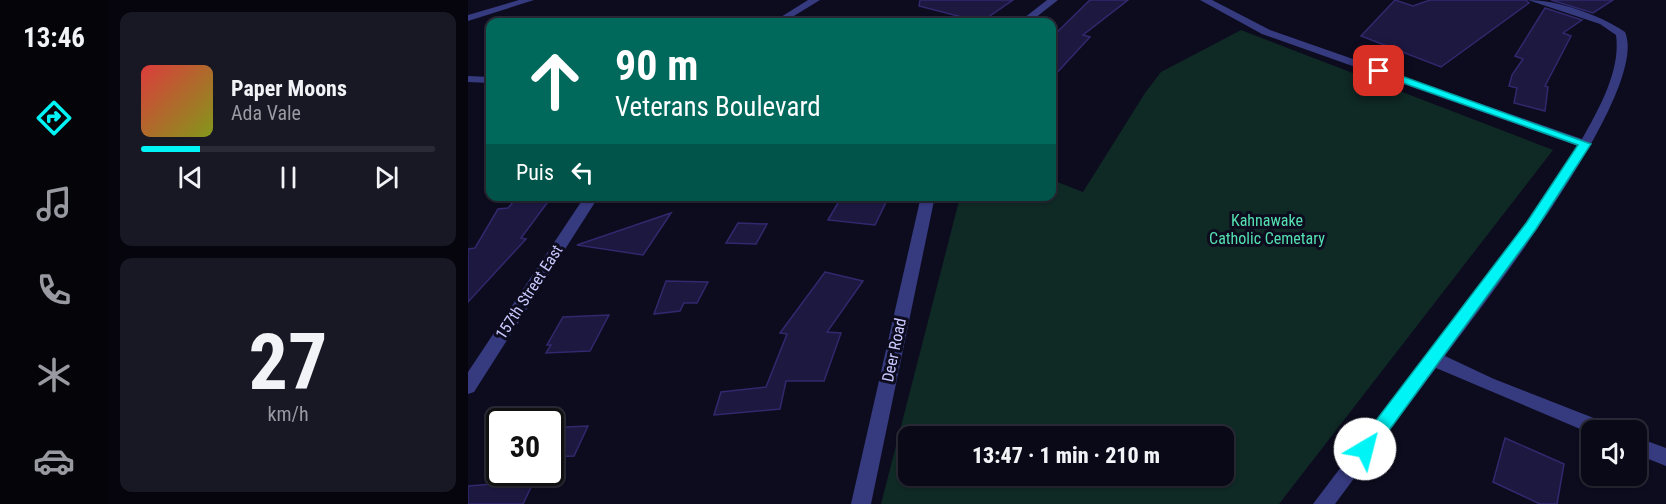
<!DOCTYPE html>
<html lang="fr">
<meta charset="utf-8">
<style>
body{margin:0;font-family:"Roboto Condensed",sans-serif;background:#181724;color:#f1f3f6;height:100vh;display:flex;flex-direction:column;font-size:22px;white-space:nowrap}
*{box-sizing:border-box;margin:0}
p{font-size:20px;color:#999aa1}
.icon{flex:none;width:33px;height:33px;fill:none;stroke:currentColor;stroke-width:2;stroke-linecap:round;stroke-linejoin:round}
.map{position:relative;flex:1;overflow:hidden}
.drawer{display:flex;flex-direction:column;gap:12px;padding:12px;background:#06050d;width:360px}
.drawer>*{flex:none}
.banner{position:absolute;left:18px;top:18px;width:570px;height:183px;border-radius:12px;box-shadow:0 2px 4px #0004,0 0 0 2px #2a2a36;background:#00695c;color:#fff;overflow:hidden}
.controls{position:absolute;left:1113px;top:420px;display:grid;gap:12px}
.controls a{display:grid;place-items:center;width:66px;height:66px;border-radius:12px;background:#0a0917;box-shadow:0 2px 4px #0004,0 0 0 2px #2a2a36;font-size:30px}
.speed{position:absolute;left:18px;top:408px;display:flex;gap:12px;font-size:30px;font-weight:700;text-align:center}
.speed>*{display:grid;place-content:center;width:78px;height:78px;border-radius:50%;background:#0a0917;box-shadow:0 2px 4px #0004,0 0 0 2px #2a2a36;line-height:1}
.speed .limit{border:3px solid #111;border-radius:9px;background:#fff;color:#111}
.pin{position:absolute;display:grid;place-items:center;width:51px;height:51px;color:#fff;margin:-26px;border-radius:12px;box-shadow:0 3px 9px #0006}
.me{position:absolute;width:66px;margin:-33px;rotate:37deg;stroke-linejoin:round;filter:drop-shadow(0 0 4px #0008)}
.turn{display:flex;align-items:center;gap:21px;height:126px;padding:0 30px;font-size:27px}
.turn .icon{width:78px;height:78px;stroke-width:2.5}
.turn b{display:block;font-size:42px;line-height:51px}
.then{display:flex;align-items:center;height:57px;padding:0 30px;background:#0003;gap:12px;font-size:22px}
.drawer .card{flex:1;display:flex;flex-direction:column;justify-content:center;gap:9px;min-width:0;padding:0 21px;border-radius:12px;background:#181724}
.drawer .dial{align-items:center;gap:0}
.dial b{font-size:78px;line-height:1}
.song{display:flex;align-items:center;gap:18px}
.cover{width:72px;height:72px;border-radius:9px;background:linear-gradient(135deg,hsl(0 70% 55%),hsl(70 70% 35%))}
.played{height:6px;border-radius:3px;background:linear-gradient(90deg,#00f4f5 20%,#2a2a36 20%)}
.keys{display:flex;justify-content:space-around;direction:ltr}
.trip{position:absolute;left:430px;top:426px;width:336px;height:60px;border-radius:12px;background:#0a0917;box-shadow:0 2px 4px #0004,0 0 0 2px #2a2a36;font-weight:800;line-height:60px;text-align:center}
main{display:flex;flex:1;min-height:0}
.tab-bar{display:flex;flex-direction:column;width:108px;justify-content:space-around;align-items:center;background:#040409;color:#999aa1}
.tab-bar .icon{width:42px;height:42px}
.tab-bar .on{color:#00f4f5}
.tab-bar b{font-size:27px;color:#f1f3f6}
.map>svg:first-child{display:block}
</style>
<main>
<nav class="tab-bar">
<b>13:46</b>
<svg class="icon on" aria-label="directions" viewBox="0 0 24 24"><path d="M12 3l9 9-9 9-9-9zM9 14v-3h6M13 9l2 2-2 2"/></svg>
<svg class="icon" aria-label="music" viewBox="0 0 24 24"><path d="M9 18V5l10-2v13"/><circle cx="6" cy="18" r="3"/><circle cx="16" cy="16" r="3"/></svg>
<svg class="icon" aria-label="phone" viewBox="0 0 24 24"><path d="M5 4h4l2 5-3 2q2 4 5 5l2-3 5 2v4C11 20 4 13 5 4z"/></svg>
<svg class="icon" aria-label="climate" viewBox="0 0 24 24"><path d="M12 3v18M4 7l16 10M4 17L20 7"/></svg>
<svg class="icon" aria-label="car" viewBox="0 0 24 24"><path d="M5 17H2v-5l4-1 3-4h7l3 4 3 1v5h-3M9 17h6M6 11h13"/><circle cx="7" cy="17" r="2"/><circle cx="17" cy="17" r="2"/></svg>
</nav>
<section class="drawer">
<div class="card">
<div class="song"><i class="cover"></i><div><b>Paper Moons</b><p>Ada Vale</p></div></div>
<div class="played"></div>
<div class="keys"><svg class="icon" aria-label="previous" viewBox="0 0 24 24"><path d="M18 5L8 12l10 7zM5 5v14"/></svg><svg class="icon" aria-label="pause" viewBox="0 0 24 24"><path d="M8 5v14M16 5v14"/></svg><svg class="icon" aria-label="next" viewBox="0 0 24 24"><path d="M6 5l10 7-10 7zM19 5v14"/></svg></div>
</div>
<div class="card dial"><b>27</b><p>km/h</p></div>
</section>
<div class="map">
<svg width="1198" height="504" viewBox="0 0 1198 504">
<rect width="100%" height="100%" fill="#0d0c1f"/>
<!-- green -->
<path fill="#0f2925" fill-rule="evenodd" d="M 773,30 L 1085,150 L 811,504 L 413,504 L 492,197 L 584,196 L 584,180 L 615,192 L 677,93 L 693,72 ZM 441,436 L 756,436 L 756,476 L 441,476 Z"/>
<!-- building -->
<g fill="#1c1840" stroke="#30296d" stroke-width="1.5">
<path d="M 452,0 L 545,0 L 513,22 L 451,6 Z"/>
<path d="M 622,0 L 660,0 L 615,35 L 622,37 L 584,78 L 584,37 Z"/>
<path d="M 927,0 L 945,6 L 962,0 L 1058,0 L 1061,3 L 973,67 L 893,36 Z"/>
<path d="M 1083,0 L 1145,0 L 1125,13 Z"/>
<path d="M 1077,8 L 1114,20 L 1095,33 L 1103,36 L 1077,86 L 1080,87 L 1077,111 L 1046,103 L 1049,88 L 1041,86 L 1044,75 L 1055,59 L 1047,56 Z"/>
<path d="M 374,196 L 421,196 L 407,225 L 360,220 Z"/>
<path d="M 82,199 L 53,238 L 58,239 L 0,302 L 0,249 L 7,248 L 30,209 L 40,208 L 47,200 Z"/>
<path d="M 203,213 L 175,255 L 109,245 Z"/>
<path d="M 270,223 L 299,224 L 288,244 L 258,243 Z"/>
<path d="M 357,272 L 395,281 L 359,332 L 373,333 L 356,381 L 318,381 L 312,409 L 246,415 L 253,392 L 298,387 L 319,334 L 312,333 Z"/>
<path d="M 198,281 L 240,282 L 229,303 L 216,303 L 212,311 L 186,314 Z"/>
<path d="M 141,315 L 122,351 L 78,353 L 83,345 L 79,345 L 95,317 Z"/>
<path d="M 120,426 L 106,456 L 82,457 L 98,427 Z"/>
<path d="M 1037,438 L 1096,464 L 1089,504 L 1072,504 L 1025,482 Z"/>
<path d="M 66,481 L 55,504 L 0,504 L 0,486 Z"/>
</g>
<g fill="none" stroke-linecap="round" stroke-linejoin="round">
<!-- minor -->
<g fill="#363a7f" fill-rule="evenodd">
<path d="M 51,0 L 66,0 L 0,21 L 0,15 Z"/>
<path d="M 340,0 L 352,0 L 316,22 L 305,22 Z"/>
<path d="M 579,0 L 590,0 L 562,22 L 551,22 Z"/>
<path d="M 732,0 L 744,0 L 802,30 L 1114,139 C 1131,109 1153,70 1148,35 L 1132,24 L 1060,0 C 1090,0 1132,15 1157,32 C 1183,91 1015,304 977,356 L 1026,379 L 1141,424 L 1143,430 L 1124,430 L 1124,434 L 968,368 L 867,504 L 845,504 L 1054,228 L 1110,146 L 794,34 Z"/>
<path d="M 0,76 L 22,77 L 22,83 L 0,82 Z"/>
<path d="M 117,196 L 131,196 L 6,392 L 0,394 L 0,372 Z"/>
<path d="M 453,196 L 467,196 L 403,504 L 383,504 Z"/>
<path d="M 1168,437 L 1198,448 L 1198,466 L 1168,454 Z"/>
</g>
</g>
<!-- route -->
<path fill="#00f4f5" stroke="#009f9f" stroke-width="1.5" d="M 907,69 L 914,69 L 1123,144 L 1068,229 L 903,455 L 897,457 L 890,455 L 888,449 L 890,444 L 1059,222 L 1110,145 L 907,73 Z"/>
<g text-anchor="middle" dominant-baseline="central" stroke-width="6" stroke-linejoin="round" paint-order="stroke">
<!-- park labels -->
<g font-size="16" fill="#54e0b0" stroke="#0d0c1f">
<text x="799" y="220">Kahnawake<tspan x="799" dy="18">Catholic Cemetary</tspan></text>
</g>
<!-- street labels -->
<g font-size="16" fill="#cbcaff" stroke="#0d0c1f">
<text transform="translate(61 292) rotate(-57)">157th Street East</text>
<text transform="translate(426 350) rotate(-78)">Deer Road</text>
</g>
</g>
</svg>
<div class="controls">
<a><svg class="icon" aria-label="sound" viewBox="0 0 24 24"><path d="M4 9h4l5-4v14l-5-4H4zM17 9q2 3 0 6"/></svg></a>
</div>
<div class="speed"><div class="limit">30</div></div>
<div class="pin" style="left:911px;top:71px;background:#d93025"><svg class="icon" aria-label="arrive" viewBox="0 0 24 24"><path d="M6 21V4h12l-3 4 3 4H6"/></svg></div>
<svg class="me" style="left:897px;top:449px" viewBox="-20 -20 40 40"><circle r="19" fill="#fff"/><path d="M0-13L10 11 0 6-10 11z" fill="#00f4f5"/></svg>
<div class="trip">13:47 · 1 min · 210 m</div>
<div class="banner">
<div class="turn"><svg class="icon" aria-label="ahead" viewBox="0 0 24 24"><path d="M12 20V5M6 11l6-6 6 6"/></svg><div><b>90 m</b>Veterans Boulevard</div></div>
<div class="then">Puis<svg class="icon" aria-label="left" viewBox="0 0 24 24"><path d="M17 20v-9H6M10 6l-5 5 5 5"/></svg></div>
</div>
</div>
</main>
